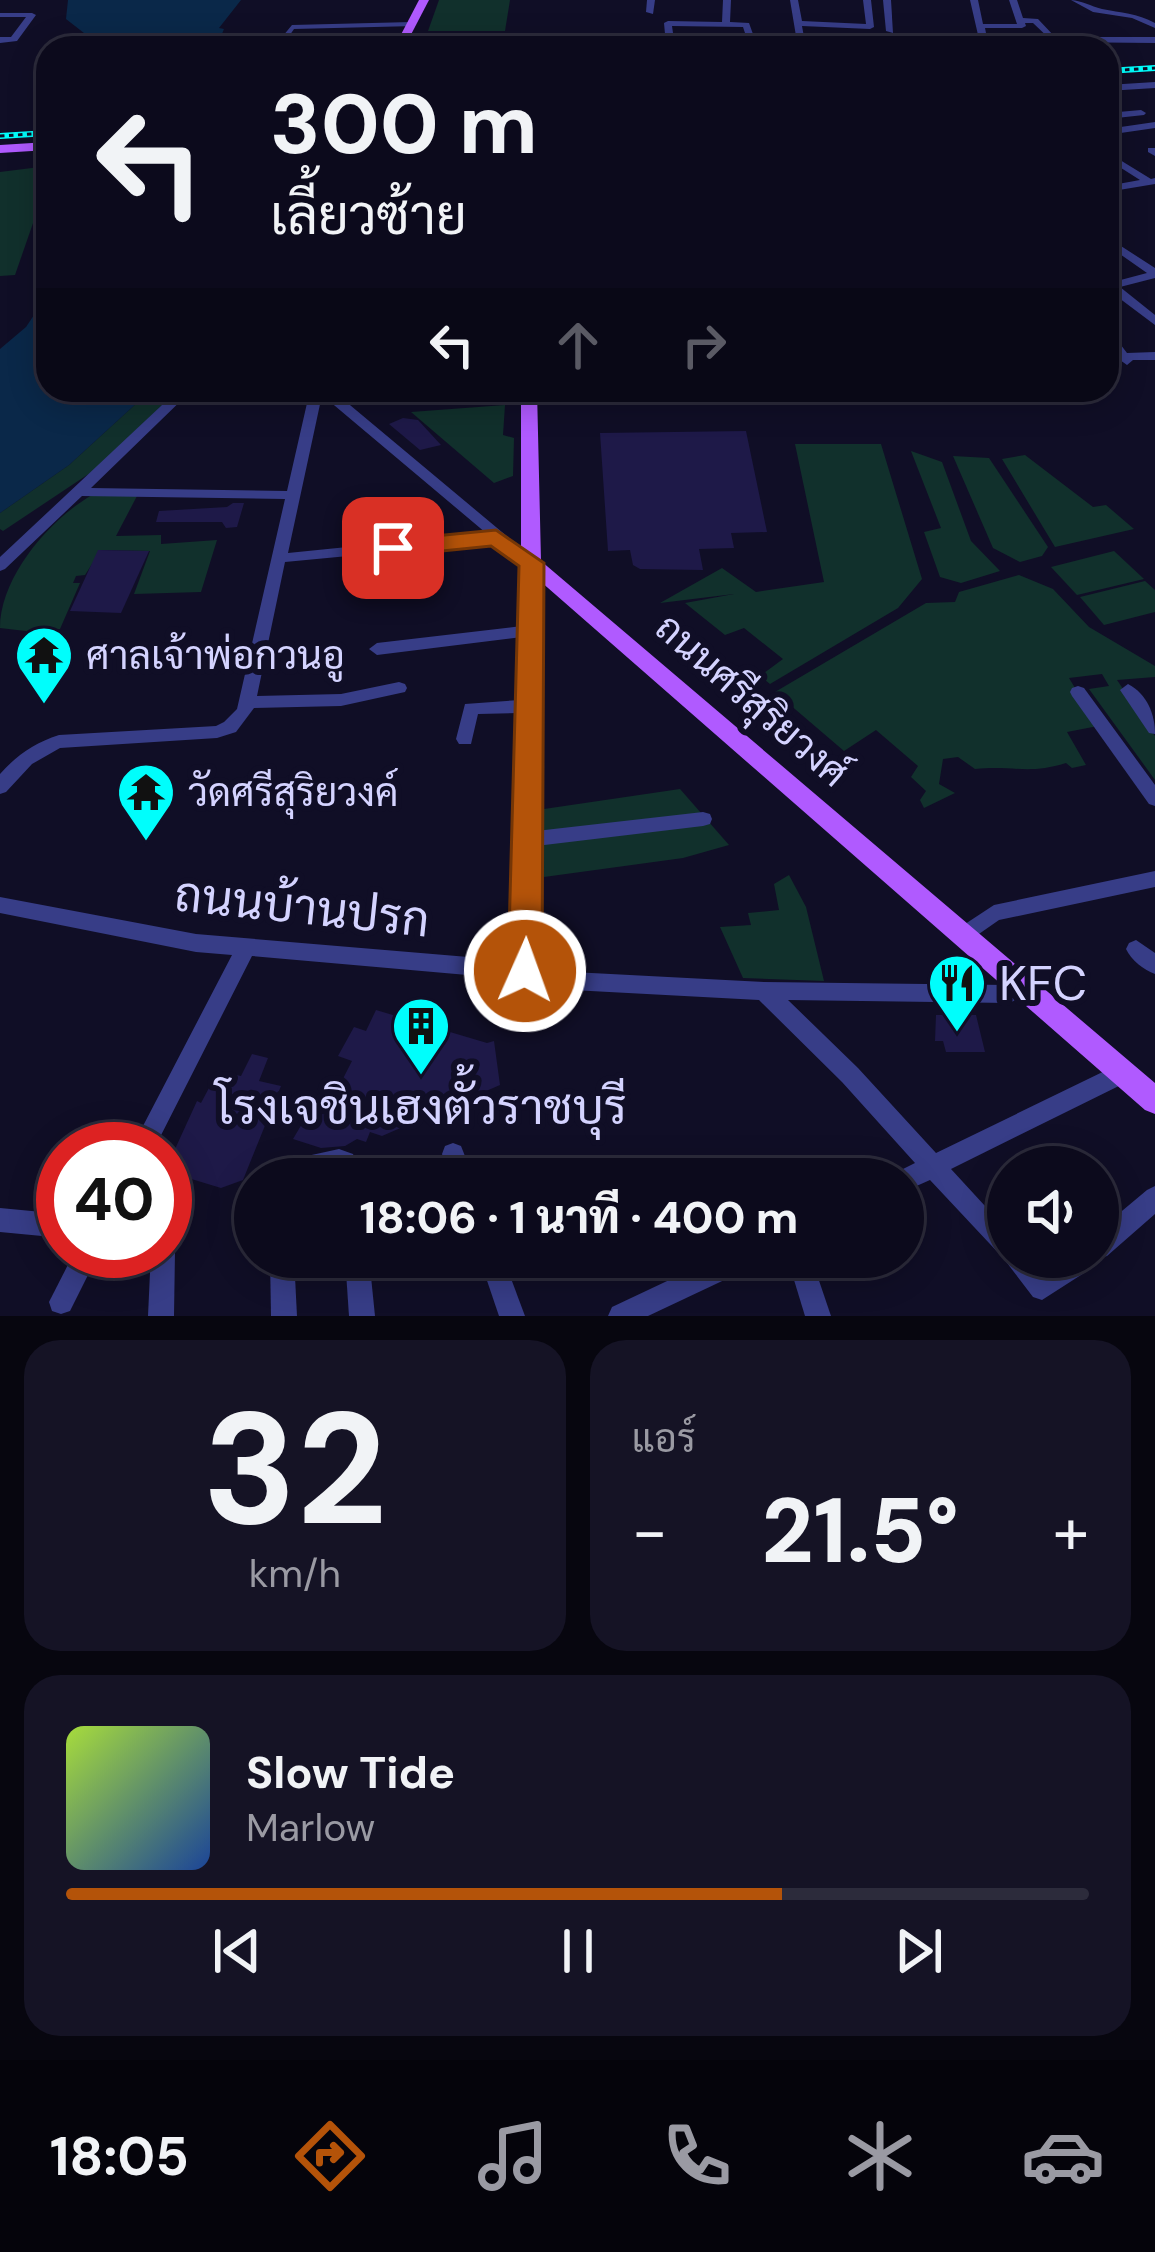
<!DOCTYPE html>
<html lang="th">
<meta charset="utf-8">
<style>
body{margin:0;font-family:"DM Sans",Sarabun,sans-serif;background:#151325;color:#f1f3f6;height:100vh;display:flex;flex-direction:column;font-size:45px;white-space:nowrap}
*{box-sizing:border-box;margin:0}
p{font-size:39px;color:#9a9aa3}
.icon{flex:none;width:66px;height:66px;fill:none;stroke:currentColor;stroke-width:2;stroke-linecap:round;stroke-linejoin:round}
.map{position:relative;height:1316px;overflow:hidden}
.side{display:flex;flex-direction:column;gap:24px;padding:24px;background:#07060f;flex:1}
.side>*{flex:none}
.hud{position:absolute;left:36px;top:36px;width:1083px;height:366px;border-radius:36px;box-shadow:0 6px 30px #0003,0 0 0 3px #2c2b3b;background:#0c0a1c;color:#f1f3f6;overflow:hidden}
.controls{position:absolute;left:987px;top:1146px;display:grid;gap:24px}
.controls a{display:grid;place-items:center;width:132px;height:132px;border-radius:50%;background:#0c0a1c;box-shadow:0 6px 30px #0003,0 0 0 3px #2c2b3b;font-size:60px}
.speed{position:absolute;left:36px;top:1122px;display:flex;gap:24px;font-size:60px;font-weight:700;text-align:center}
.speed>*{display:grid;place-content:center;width:156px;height:156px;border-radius:50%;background:#0c0a1c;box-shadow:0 6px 30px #0003,0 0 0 3px #2c2b3b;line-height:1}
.speed .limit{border:18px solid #d22;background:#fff;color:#111}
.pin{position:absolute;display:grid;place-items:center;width:102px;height:102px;color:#fff;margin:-51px;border-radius:24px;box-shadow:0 6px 18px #0006}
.me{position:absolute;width:132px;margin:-66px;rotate:2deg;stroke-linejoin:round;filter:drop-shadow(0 0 9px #0008)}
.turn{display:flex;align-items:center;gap:42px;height:252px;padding:0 36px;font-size:54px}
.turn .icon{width:156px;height:156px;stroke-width:2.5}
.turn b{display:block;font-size:84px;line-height:102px}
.lanes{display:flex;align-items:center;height:114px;padding:0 36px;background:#0003;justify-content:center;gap:60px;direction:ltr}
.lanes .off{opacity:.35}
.big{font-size:90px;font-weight:800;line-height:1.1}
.side .tile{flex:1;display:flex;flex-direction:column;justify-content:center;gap:18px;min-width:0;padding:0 42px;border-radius:36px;background:#151325}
.side .dial{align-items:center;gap:0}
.dial b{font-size:156px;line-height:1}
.song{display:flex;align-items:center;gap:36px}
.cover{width:144px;height:144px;border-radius:18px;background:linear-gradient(135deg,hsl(80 70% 55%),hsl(220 70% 35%))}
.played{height:12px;border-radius:6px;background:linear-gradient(90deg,#b45309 70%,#2c2b3b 70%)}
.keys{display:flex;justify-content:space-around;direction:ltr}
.heat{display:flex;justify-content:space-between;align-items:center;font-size:66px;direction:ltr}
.side .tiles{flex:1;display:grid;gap:24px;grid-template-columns:1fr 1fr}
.tile:last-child{grid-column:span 2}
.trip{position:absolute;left:234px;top:1158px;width:690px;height:120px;border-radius:60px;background:#0c0a1c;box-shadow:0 6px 30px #0003,0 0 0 3px #2c2b3b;font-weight:800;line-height:120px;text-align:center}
.tabs{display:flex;height:192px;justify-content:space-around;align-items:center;background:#05040b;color:#9a9aa3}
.tabs .icon{width:84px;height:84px}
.tabs .selected{color:#b45309}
.tabs b{font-size:54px;color:#f1f3f6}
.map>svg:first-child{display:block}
</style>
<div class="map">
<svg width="1155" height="1316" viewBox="0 0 1155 1316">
<rect width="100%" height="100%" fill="#100e26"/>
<!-- green -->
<g fill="#11302c">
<path d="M 439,0 L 510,0 L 505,31 L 428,31 Z"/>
<path d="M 409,31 L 414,34 L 526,36 L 524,48 L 400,48 Z"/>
<path d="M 48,166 L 48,180 L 15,275 L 0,276 L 0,172 Z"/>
<path d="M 151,390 L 178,390 L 93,471 L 3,531 L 0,529 L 0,513 L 69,465 Z"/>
<path d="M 505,405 L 503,435 L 514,438 L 513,476 L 494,483 L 411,412 Z"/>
<path d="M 795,444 L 881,444 L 922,579 L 898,608 L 770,684 L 760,676 L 783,659 L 744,628 L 725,635 L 685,603 L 734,594 L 660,603 L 722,568 L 756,592 L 824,582 Z"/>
<path d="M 911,451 L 942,462 L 971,541 L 1000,571 L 961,583 L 940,577 L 924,532 L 941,528 Z"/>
<path d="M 1025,455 L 1093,507 L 1106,505 L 1134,529 L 1055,547 L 1002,459 Z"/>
<path d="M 953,456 L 989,458 L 1048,547 L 1042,556 L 1020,562 L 993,548 Z"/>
<path d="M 92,495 L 137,496 L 116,536 L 161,535 L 161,544 L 217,540 L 201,592 L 134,594 L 150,551 L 101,550 L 85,575 L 76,576 L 73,583 L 80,583 L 60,629 L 34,632 L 0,628 C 0,577 49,520 92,495 Z"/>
<path d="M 1114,551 L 1144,579 L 1077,595 L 1051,567 Z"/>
<path d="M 1019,575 L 1053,589 L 1089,627 L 1155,666 L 1155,677 L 1117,680 L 1155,736 L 1155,780 L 1089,689 L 1109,686 L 1102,674 L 1069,678 L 1098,726 L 1067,732 L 1086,765 L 1072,768 L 1066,763 C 1028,775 1013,765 975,769 L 958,757 L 943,759 L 939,784 L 955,793 L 924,808 L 920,800 L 926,791 L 911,777 L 918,766 L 876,730 L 844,751 L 775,692 L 926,603 L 955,602 L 959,592 Z"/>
<path d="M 1145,581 L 1155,590 L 1155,612 L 1104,625 L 1080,597 Z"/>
<path d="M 680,789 L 729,845 L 683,858 L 544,877 L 544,809 Z"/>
<path d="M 789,875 L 806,907 L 824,981 L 743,978 L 720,927 L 751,925 L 748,913 L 779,910 L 774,884 Z"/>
</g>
<!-- water -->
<g fill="#0a2849">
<path d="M 68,0 L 241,0 L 219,28 L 224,29 L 216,48 L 85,48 L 84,33 L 66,19 Z"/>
<path d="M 48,294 L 48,390 L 151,390 L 69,465 L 0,513 L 0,349 L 26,327 Z"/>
</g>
<!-- building -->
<g fill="#1e1948">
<path d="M 403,418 L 418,420 L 441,445 L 420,450 L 389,424 Z"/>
<path d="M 746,431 L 767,532 L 731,533 L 734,548 L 699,549 L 703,570 L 640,569 L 633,565 L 630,550 L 608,551 L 600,433 Z"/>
<path d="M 233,503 L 244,503 L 237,527 L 226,528 L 222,522 L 156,522 L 159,511 L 227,507 Z"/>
<path d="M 98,550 L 149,551 L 121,613 L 70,611 Z"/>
<path d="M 376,1010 L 487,1043 L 494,1041 L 500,1085 L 382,1136 L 370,1132 L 366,1142 L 357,1139 L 345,1146 L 321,1148 L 293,1139 L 312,1107 L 326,1112 L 352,1061 L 338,1056 L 354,1027 L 366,1031 Z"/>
<path d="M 936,1015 L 976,1015 L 985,1052 L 946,1052 L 943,1041 L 935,1041 Z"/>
<path d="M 252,1054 L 268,1058 L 259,1081 L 281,1086 L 243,1180 L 221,1188 L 165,1171 L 197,1101 L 201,1103 L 218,1071 L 241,1076 Z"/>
</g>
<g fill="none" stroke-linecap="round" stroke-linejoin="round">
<!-- minor -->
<g fill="#373d87" fill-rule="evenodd">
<path d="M 647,0 L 655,0 L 653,14 L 646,12 Z"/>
<path d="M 723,0 L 731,0 L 730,22 L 749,23 L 758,48 L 750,48 L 743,27 L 672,26 L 673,33 L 686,48 L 677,48 L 665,34 L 664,23 L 668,21 L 722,22 Z"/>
<path d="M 790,0 L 798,0 L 802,21 L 866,24 L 863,0 L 871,0 L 874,27 L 870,29 L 802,26 L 806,48 L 798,48 Z"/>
<path d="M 883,0 L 891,0 L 893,33 L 886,31 Z"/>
<path d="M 970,0 L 978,0 L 983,24 L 1017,24 L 1009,0 L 1017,0 L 1023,18 L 1038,19 L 1055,37 L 1155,37 L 1155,43 L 1053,42 L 1033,23 L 1025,23 L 1026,26 L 1022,28 L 985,28 L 989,48 L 981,48 Z"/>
<path d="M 1071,0 C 1083,1 1090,6 1102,9 C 1121,13 1137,13 1155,23 L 1155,28 L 1132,18 L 1093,12 Z"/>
<path d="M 0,13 L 32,13 L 36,15 L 17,41 L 0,43 L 0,37 L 11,37 L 26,17 L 0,17 Z"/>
<path d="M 412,22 L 415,26 L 294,29 L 281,48 L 273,48 L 292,25 Z"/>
<path d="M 1155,82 L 1155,88 L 1107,91 L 1107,85 Z"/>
<path d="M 1141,110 L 1146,113 L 1144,115 L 1107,119 L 1107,113 Z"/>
<path d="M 1155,122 L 1155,128 L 1107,135 L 1107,129 Z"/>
<path d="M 1148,148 L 1155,148 L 1155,156 L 1148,152 Z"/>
<path d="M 1107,152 L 1151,179 L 1155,178 L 1155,184 L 1107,192 L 1107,186 L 1140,180 L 1107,159 Z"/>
<path d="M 1107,237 L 1155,268 L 1155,278 L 1120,287 L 1155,315 L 1155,325 L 1107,289 L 1107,280 L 1113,282 L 1147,273 L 1107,245 Z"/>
<path d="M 1107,331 L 1111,332 L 1127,353 L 1155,352 L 1155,360 L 1133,360 L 1127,365 L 1120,360 L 1107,361 L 1107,353 L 1114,353 L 1107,343 Z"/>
<path d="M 178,390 L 192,390 L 91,488 L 287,491 L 310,390 L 332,390 L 539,563 L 537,701 L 541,706 L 537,711 L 536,831 L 703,812 L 710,814 L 712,819 L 710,824 L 703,826 L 536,846 L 535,965 L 553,971 L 764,982 L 1007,985 L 1026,977 L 1033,980 L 1036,986 L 1033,992 L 1009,1003 L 788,1000 L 858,1068 L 936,1153 L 1117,1065 L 1125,1062 L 1133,1065 L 1136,1072 L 1133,1079 L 951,1169 L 1008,1231 L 1008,1257 L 1031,1257 L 1044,1272 L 1065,1257 L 1098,1257 L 1098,1231 L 1147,1190 L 1155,1186 L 1155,1214 L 1107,1256 L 1097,1259 L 1095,1266 L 1042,1300 L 1033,1297 L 1004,1259 L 930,1180 L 903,1192 L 903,1179 L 892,1179 L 895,1173 L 915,1163 L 842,1082 L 759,1000 L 553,989 L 525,980 L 252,956 L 154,1149 L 131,1149 L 232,955 L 196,952 L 0,913 L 0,897 L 196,934 L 515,961 L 520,713 L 478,714 L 471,744 L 459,744 L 456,739 L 465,704 L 520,700 L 522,637 L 377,655 L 369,649 L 377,643 L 522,626 L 523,565 L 496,542 L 285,562 L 257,696 L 341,694 L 399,682 L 405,684 L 407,688 L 405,692 L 341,706 L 254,708 L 236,732 L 217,738 L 60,748 L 32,764 L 6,792 L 0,794 L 0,774 C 17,755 34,743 59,735 L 216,726 L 224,722 L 237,709 L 285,499 L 82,496 L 5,569 L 0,571 L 0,557 ZM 322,395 L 486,533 L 288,553 Z"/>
<path d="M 1128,684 C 1147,694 1155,714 1155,734 L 1149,733 L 1120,690 Z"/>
<path d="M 1078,686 L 1084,688 L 1155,785 L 1155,806 L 1149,804 L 1072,696 L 1070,692 L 1072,688 Z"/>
<path d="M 1155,871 L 1155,887 L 999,920 L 966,943 L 959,940 L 956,934 L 959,928 L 994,905 Z"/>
<path d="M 1136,940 L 1155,953 L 1155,974 C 1144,970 1131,960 1126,949 L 1129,943 Z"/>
<path d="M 453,1143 L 461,1146 L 474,1179 L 450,1179 L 442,1154 L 445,1146 Z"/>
<path d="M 339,1149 L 353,1154 L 362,1179 L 338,1179 L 336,1172 L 300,1179 L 267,1179 L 275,1163 Z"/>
<path d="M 0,1208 L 63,1214 L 63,1238 L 0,1232 Z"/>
<path d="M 165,1240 L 172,1242 L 175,1251 L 174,1316 L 148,1316 L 151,1251 L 165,1251 Z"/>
<path d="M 75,1251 L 100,1251 L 70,1311 L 61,1314 L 52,1311 L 49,1302 Z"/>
<path d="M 270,1257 L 294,1257 L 297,1316 L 271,1316 Z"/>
<path d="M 345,1257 L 369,1257 L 375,1316 L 349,1316 Z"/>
<path d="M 479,1257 L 503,1257 L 525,1316 L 499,1316 Z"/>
<path d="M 718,1257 L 757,1257 L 754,1266 L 648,1316 L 608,1316 L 612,1307 Z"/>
<path d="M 787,1257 L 811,1257 L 831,1316 L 805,1316 Z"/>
</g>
<!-- major -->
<g fill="#b05aff" fill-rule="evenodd">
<path d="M 419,0 L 429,0 L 404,48 L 394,48 Z"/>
<path d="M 48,142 L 48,150 L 0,153 L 0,145 Z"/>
<path d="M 521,390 L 537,390 L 541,561 L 1155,1083 L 1155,1114 L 1145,1110 L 524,567 L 521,563 Z"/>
</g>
<defs>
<g id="rail">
<path d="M 1107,71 L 1155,68"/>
<path d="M 0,136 L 48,133"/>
</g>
</defs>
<!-- rail casing -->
<use href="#rail" stroke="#00fefc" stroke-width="6"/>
<!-- rail -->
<use href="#rail" stroke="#100e26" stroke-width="3" stroke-dasharray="4.5" stroke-linecap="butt"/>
</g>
<!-- route -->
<path fill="#b45309" stroke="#753606" stroke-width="3" d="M 496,530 L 544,563 L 542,971 L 537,981 L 525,986 L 513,981 L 508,971 L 519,566 L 491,546 L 393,556 L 381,548 L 393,540 Z"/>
<!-- icons -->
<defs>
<symbol id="temple-pin" viewBox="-11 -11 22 30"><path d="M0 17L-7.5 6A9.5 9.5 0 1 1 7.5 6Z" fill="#00fefc" stroke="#100e26"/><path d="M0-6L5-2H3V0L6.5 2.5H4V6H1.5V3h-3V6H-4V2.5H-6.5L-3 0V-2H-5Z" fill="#111"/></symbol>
<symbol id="restaurant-pin" viewBox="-11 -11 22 30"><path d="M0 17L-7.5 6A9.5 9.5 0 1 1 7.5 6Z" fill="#00fefc" stroke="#100e26"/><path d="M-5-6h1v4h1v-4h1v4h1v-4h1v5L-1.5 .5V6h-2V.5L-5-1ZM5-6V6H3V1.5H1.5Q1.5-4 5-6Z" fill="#111"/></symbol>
<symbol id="building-pin" viewBox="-11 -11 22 30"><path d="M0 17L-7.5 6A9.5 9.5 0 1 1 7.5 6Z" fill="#00fefc" stroke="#100e26"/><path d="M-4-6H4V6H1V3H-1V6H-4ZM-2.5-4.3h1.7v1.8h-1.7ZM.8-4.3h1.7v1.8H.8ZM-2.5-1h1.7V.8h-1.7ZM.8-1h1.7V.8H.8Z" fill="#111"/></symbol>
</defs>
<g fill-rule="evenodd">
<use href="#temple-pin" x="11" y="622" width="66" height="90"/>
<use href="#temple-pin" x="113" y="759" width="66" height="90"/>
<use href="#restaurant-pin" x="924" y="950" width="66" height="90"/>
<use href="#building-pin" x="388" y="993" width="66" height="90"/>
</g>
<g text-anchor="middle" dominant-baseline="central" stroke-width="12" stroke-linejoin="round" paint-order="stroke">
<!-- poi labels -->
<g font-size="39" fill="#d4d3ff" stroke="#100e26" text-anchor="start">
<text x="86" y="655">ศาลเจ้าพ่อกวนอู</text>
<text x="188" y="792">วัดศรีสุริยวงค์</text>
</g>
<!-- street labels -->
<g font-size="39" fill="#d4d3ff" stroke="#100e26">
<text transform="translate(752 700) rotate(41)">ถนนศรีสุริยวงศ์</text>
</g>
<!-- near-street labels -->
<g font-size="48" fill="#d4d3ff" stroke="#100e26">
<text transform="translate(302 907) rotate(6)">ถนนบ้านปรก</text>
</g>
<!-- near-poi labels -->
<g font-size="48" fill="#d4d3ff" stroke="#100e26" text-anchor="start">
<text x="999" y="983">KFC</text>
<text x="421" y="1107" text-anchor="middle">โรงเจชินเฮงตั้วราชบุรี</text>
</g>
</g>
</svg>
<div class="controls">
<a><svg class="icon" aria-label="sound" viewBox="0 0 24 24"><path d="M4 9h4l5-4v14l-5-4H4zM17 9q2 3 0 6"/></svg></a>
</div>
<div class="speed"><div class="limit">40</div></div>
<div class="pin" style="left:393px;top:548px;background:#d93025"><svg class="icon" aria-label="arrive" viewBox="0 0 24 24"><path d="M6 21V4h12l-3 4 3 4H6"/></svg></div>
<svg class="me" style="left:525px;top:971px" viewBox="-20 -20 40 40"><circle r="17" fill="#b45309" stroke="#fff" stroke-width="3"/><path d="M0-11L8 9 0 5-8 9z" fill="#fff"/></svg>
<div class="trip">18:06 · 1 นาที · 400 m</div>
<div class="hud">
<div class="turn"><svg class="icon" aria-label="left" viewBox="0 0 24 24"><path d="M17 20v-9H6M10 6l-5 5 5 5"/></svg><div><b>300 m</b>เลี้ยวซ้าย</div></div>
<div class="lanes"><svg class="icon" aria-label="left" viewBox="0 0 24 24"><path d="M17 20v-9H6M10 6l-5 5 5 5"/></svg><svg class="icon off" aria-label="ahead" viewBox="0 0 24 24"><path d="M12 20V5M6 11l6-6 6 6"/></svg><svg class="icon off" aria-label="right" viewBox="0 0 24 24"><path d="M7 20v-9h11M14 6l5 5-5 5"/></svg></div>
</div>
</div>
<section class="side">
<div class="tiles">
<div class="tile dial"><b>32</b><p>km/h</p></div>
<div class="tile"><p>แอร์</p>
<div class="heat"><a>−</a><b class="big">21.5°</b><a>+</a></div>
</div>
<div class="tile">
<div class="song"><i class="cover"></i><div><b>Slow Tide</b><p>Marlow</p></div></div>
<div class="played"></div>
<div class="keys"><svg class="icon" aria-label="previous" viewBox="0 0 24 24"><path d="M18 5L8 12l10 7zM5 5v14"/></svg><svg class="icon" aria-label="pause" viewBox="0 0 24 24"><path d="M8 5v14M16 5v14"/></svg><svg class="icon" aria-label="next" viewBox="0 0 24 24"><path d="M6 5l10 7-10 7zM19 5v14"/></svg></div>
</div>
</div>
</section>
<nav class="tabs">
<b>18:05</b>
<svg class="icon selected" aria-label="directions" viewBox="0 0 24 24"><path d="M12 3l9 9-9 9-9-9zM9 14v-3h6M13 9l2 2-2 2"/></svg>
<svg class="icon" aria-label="music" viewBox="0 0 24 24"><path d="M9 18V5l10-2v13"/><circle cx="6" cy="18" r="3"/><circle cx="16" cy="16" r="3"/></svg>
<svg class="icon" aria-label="phone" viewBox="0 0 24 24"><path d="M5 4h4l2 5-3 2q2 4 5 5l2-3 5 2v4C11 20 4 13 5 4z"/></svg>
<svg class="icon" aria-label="climate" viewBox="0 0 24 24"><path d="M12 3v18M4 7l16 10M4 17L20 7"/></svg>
<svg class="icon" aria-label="car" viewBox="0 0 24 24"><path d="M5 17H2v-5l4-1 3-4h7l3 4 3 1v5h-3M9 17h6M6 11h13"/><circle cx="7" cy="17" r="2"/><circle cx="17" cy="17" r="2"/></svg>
</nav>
